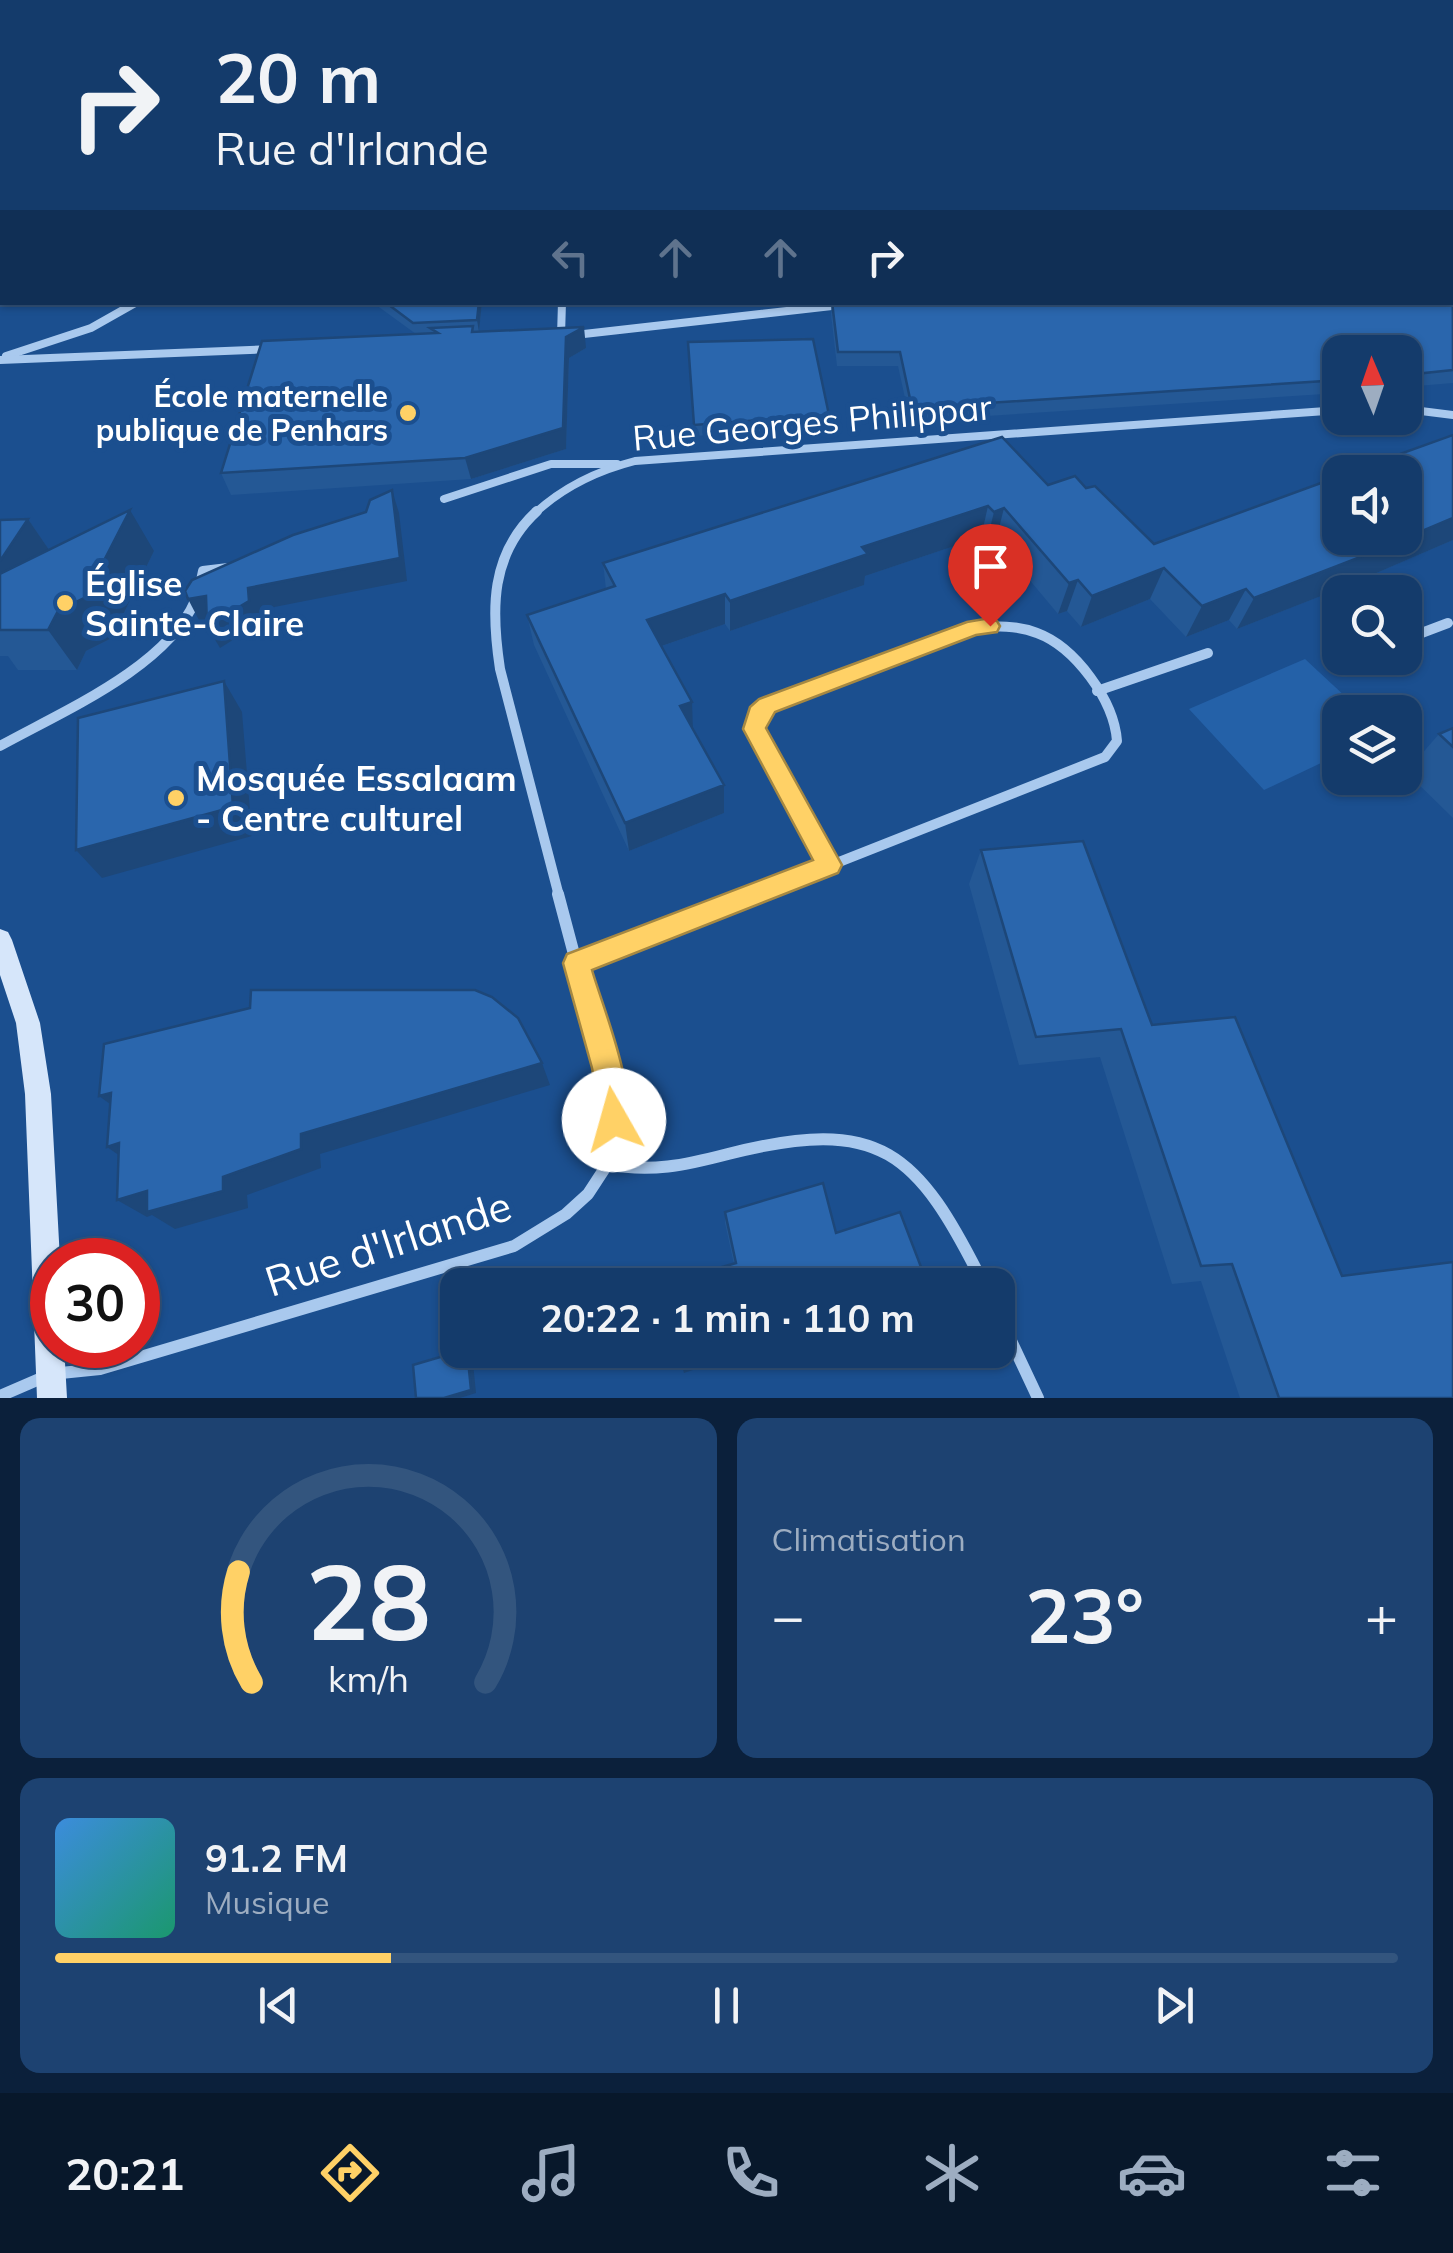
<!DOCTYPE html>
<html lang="fr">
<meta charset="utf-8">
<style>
body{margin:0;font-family:Mulish,sans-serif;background:#1d4271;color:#f1f3f6;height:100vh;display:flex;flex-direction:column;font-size:38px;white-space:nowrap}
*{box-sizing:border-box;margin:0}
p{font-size:32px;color:#9dadc1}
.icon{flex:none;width:55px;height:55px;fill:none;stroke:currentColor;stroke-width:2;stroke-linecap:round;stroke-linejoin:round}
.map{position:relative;height:1398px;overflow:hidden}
.sheet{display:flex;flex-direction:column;gap:20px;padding:20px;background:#0b203b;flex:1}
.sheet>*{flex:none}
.guide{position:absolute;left:0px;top:0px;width:1455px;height:305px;box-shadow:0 2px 8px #0004,0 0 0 2px #33557e;background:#143b6b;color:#f1f3f6;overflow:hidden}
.needle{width:65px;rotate:358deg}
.fabs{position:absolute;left:1322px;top:335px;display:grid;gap:20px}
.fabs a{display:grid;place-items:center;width:100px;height:100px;border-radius:20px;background:#143b6b;box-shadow:0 2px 8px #0004,0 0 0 2px #33557e;font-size:50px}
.speed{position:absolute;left:30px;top:1238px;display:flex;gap:20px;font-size:50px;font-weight:700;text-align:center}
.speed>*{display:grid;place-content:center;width:130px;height:130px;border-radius:50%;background:#143b6b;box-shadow:0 2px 8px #0004,0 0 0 2px #33557e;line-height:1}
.speed .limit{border:15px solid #d22;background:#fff;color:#111}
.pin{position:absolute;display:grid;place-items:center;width:85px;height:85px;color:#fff;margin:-102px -42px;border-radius:50% 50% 50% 0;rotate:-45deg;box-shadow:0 0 10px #0007}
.pin .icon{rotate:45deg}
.me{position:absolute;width:110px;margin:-55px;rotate:353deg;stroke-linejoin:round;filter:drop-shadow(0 0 8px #0008)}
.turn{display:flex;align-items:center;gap:35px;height:210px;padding:0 50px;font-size:45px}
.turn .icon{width:130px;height:130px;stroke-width:2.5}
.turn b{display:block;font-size:70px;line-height:85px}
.lanes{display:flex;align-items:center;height:95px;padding:0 50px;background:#0003;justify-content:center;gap:50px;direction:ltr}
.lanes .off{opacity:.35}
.big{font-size:75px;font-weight:700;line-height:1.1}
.sheet .widget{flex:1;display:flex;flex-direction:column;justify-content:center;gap:15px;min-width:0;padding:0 35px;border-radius:20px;background:#1d4271}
.sheet .dial{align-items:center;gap:0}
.dial svg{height:260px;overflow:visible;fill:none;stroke:#33557e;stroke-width:7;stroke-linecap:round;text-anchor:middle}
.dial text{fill:#f1f3f6;stroke:none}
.song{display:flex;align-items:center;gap:30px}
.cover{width:120px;height:120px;border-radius:15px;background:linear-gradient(135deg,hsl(210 70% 55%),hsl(160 70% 35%))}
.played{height:10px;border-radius:5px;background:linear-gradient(90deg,#ffd166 25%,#33557e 25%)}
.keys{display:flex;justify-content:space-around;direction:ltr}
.heat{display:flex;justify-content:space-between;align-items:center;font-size:55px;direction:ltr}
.sheet .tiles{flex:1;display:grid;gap:20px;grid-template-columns:1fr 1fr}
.widget:last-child{grid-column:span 2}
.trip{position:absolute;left:440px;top:1268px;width:575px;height:100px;border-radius:20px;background:#143b6b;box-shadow:0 2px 8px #0004,0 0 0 2px #33557e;font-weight:700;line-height:100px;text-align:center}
.tab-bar{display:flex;height:160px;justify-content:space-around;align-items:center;background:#08182b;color:#9dadc1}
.tab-bar .icon{width:70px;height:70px}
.tab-bar .on{color:#ffd166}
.tab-bar b{font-size:45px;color:#f1f3f6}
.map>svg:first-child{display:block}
</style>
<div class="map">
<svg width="1453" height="1398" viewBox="0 0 1453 1398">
<rect width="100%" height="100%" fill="#1b4f8f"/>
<!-- green -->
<path fill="#2461a8" d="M 1305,659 L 1362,712 L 1340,712 L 1340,754 L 1264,790 L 1189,709 Z"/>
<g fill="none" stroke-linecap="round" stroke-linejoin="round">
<!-- street-far3 -->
<path stroke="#a9c9ee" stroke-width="6" d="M 1376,0 L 1381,2"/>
<!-- street-far2 -->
<g stroke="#a9c9ee" stroke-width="8">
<path d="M 575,335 L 867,302"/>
<path d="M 561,336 L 562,302"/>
<path d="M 6,356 L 91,328 L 137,302"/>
<path d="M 0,360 L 273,349"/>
<path d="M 1405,409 L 1453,415"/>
<path d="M 444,499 L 551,464 L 617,464"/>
<path d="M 534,514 C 563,487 596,471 635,461 L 1340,410"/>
</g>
<!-- street-far1 -->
<g stroke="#a9c9ee" stroke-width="10">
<path d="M 537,511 C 490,554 491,610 500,669 L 559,896"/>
<path d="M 1405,632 L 1411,637 L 1448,623"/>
<path d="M 1097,691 L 1208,653"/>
<path d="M 0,746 C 61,712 166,668 195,601 C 199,592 201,581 203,571 L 228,568"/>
<path d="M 753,896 L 1105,757 L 1117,741 C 1114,700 1075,647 1037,633 C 1017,625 996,626 975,628 L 767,705 L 758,714 L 754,729 L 829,865"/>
</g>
<!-- street -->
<g stroke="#a9c9ee" stroke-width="12">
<path d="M 576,963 L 759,894"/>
<path d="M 607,1164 C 650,1173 686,1165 728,1154 C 881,1115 917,1151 984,1285"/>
<path d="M 998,1313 L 1038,1398"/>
<path d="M 0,1396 L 51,1374 L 100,1369 L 514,1246 L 566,1214 L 588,1194 L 605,1168 L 612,1146 L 613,1101 L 558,894"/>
</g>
<!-- secondary -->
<path fill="#d6e6fa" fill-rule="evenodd" d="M 0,929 L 8,932 L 12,940 L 40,1023 L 51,1094 L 60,1260 L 52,1260 L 52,1345 L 64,1345 L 67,1398 L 37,1398 L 25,1094 L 16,1023 L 0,975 Z"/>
</g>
<!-- wall -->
<g fill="#245895">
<path d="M 1453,85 L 1453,383 L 1405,387 L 1405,352 L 1340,352 L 1340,393 L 910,421 L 898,366 L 837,366 L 831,314 L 832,302 L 1452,302 Z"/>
<path d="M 372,302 L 482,302 L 479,332 L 586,348 L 569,358 L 566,449 L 471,479 L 231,495 L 221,473 L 416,334 Z"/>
<path d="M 688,342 L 829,415 L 828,427 L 695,436 Z"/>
<path d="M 1453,435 L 1453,540 L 1344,587 L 1237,629 L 1229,620 L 1186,637 L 1150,599 L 1081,627 L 1067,611 L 1058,614 L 996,540 L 986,544 L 981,537 L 865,576 L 864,585 L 730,631 L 725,624 L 662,646 L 693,729 L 724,785 L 724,813 L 629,851 L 534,645 L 527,615 L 606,589 L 603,563 L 1048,485 L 1086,488 L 1154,544 Z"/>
<path d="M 28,519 L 49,550 L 154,551 L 121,619 L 126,631 L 86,651 L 77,670 L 18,670 L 8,656 L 0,656 L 0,520 Z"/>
<path d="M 1453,728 L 1453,818 L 1406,772 L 1439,734 Z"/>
<path d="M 981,850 L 1152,1025 L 1342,1276 L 1453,1398 L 1240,1398 L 1201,1281 L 1172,1284 L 1100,1057 L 1019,1065 L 969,884 Z"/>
<path d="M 725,1212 L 836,1233 L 734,1264 L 725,1223 Z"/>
</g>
<!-- shaded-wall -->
<g fill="#1d4779">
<path d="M 781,0 L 805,0 L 803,2 L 775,2 Z"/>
<path d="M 2,180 L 2,194 L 0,195 L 0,181 Z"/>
<path d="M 479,302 L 482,302 L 479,332 L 477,320 Z"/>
<path d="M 584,327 L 586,348 L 569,358 L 566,449 L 471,479 L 465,458 L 566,337 Z"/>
<path d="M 392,490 L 399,513 L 407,581 L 259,610 L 260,623 L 220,648 L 207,626 L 248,588 L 400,558 Z"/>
<path d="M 988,506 L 981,537 L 865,576 L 864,585 L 730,631 L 730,601 L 862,547 Z"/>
<path d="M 1004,508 L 996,540 L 986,544 L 994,512 Z"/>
<path d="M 130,510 L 154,551 L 121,619 L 126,631 L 86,651 L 77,670 L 48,630 L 58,611 L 95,578 Z"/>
<path d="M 1453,518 L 1453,540 L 1344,587 L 1237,629 L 1254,598 Z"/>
<path d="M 28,519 L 56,560 L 0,599 L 0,561 Z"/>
<path d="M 1164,568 L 1150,599 L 1081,627 L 1092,596 Z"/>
<path d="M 1078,580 L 1067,611 L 1058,614 L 1069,583 Z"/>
<path d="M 1246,589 L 1229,620 L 1186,637 L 1202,606 Z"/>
<path d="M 725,594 L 725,624 L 650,650 L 647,620 Z"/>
<path d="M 206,596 L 218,618 L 200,622 L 188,599 Z"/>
<path d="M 224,681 L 242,712 L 252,836 L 102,878 L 76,850 Z"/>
<path d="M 692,702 L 693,731 L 680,706 Z"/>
<path d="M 724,785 L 724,813 L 629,851 L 625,823 Z"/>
<path d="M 542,1063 L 550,1085 L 320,1154 L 321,1168 L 247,1195 L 248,1208 L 175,1229 L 152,1215 L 147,1217 L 117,1200 L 147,1191 L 223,1177 L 301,1134 Z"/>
<path d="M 111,1093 L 128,1117 L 99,1096 Z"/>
<path d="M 119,1143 L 136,1167 L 107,1147 Z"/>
<path d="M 467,1350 L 472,1353 L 476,1393 L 460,1398 L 444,1398 Z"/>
<path d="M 729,1350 L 752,1350 L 684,1373 L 682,1366 Z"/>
</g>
<!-- building -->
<g fill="#2a66ad" stroke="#1d4779" stroke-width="2.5">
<path d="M 0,0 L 781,0 L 775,2 L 2,2 L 2,180 L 0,181 Z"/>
<path d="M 868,0 L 1368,0 L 1371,2 L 869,2 Z"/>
<path d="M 1452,84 L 1453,370 L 1405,375 L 1405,352 L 1340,352 L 1340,380 L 912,408 L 900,352 L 838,352 L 832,302 L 1452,302 Z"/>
<rect x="0" y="229" width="2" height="47"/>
<path d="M 385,302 L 479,302 L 477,320 L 413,323 Z"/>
<path d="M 473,326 L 472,332 L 584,327 L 566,337 L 563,428 L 465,458 L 221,473 L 262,341 L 438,333 L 430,328 Z"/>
<path d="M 813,339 L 829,415 L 694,425 L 688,342 Z"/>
<path d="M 1453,435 L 1453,518 L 1363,556 L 1254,598 L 1246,589 L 1202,606 L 1164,568 L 1092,596 L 1078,580 L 1069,583 L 1004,508 L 994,512 L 988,506 L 862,547 L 868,554 L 730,601 L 725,594 L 647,620 L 692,702 L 680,706 L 724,785 L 625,823 L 527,615 L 615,586 L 603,563 L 1002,437 L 1048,485 L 1075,476 L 1086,488 L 1095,486 L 1154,544 L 1340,476 L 1340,538 L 1405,538 L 1405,472 L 1350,472 Z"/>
<path d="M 392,490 L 400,558 L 248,588 L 249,601 L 207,626 L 206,596 L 188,599 L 185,591 L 192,580 L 293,535 L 366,512 L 370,500 Z"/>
<path d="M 130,510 L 95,578 L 100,590 L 58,611 L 48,630 L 0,630 L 0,574 Z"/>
<path d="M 28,519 L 0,561 L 0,520 Z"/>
<path d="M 224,681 L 233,807 L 76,850 L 78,718 Z"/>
<path d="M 1453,728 L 1453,747 L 1439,734 Z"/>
<path d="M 1083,841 L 1152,1025 L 1235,1017 L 1342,1276 L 1453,1262 L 1453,1398 L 1279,1398 L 1232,1264 L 1201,1266 L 1121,1029 L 1036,1037 L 981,850 Z"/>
<path d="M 251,990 L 475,990 L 492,997 L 518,1018 L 542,1063 L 301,1134 L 301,1149 L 223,1177 L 223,1191 L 147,1212 L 147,1191 L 117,1200 L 119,1143 L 107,1147 L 111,1093 L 99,1096 L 104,1044 L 250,1008 Z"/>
<path d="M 823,1183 L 836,1233 L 900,1212 L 926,1280 L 915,1285 L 667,1285 L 666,1283 L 736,1263 L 725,1212 Z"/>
<path d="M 464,1350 L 467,1350 L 471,1390 L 444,1398 L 416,1398 L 413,1365 Z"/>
<path d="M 679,1350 L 729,1350 L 682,1366 Z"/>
</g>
<!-- route -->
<path fill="#ffd166" stroke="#a68842" stroke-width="2.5" d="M 990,618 L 997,621 L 1000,626 L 997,632 L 976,635 L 775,712 L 766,728 L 842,865 L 838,873 L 592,970 C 603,1008 639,1094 624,1130 L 614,1135 L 603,1130 L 592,1068 L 563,963 L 567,954 L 813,860 L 743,729 L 750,707 L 759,699 L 967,622 Z"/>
<!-- markers -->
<g fill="#ffd166" stroke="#1b4f8f" stroke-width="4">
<circle cx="408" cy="413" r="10"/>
<circle cx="65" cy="603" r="10"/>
<circle cx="176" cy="798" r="10"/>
</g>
<g text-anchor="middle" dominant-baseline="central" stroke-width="10" stroke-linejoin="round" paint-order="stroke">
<!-- far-poi labels -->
<g font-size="30" font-weight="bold" fill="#fff" stroke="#1b4f8f" text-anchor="end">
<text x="388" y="396">École maternelle<tspan x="388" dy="34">publique de Penhars</tspan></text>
</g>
<!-- street labels -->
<g font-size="35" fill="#fff" stroke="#1b4f8f">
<text transform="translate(812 422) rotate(-5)">Rue Georges Philippar</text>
</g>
<!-- poi labels -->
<g font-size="35" font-weight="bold" fill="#fff" stroke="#1b4f8f" text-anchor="start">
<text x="85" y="583">Église<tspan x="85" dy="40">Sainte-Claire</tspan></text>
<text x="196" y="778">Mosquée Essalaam<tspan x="196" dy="40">- Centre culturel</tspan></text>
</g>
<!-- near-street labels -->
<g font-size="42" fill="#fff" stroke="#1b4f8f">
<text transform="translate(388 1243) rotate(-18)">Rue d'Irlande</text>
</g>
</g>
</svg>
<div class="fabs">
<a><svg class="needle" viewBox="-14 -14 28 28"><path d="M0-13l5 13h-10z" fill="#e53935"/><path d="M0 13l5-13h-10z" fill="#9dadc1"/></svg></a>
<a><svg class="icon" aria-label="sound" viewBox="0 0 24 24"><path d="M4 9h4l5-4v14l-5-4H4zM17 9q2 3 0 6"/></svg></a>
<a><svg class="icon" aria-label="search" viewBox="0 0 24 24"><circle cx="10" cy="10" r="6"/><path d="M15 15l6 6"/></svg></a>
<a><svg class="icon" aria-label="layers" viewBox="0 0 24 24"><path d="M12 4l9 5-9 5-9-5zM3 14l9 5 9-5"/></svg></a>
</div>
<div class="speed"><div class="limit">30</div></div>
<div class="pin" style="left:990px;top:626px;background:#d93025"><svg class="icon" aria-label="arrive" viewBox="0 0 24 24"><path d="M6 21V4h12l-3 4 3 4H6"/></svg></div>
<svg class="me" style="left:614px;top:1120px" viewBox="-20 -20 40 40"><circle r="19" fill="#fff"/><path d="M0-13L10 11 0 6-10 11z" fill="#ffd166"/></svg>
<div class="trip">20:22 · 1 min · 110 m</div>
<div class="guide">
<div class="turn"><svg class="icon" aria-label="right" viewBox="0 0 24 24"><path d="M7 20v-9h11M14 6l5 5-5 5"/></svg><div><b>20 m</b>Rue d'Irlande</div></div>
<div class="lanes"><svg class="icon off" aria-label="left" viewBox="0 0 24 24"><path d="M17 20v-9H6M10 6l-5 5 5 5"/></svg><svg class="icon off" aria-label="ahead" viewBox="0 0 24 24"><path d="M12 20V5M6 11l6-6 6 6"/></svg><svg class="icon off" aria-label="ahead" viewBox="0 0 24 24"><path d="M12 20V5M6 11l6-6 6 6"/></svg><svg class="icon" aria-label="right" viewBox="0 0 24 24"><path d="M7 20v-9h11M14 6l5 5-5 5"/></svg></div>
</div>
</div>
<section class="sheet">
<div class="tiles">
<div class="widget dial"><svg viewBox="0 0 100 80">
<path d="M14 69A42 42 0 1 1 86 69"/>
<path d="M14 69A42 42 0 0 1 10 35" stroke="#ffd166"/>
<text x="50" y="56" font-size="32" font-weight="700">28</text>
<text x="50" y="72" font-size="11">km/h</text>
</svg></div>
<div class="widget"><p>Climatisation</p>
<div class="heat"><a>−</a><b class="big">23°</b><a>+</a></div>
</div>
<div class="widget">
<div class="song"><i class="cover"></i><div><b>91.2 FM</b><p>Musique</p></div></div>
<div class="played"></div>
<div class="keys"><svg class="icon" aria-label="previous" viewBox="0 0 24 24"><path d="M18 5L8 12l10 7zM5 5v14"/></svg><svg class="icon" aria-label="pause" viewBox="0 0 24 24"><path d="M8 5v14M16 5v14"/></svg><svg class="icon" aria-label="next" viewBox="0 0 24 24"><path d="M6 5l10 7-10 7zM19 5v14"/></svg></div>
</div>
</div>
</section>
<nav class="tab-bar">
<b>20:21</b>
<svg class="icon on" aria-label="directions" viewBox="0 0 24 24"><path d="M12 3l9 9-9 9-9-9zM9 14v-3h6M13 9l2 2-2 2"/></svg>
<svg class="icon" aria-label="music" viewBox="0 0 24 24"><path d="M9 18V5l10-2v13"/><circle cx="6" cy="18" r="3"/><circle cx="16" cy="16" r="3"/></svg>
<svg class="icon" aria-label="phone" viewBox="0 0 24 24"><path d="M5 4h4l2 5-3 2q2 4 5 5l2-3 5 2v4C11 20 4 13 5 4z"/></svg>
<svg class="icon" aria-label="climate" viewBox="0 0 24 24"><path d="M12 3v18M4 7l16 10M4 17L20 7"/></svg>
<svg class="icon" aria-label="car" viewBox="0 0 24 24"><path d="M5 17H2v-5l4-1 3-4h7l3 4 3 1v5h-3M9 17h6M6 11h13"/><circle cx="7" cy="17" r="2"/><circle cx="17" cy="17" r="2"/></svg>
<svg class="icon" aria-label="filters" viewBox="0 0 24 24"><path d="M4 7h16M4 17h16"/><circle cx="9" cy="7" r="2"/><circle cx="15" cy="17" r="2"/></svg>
</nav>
